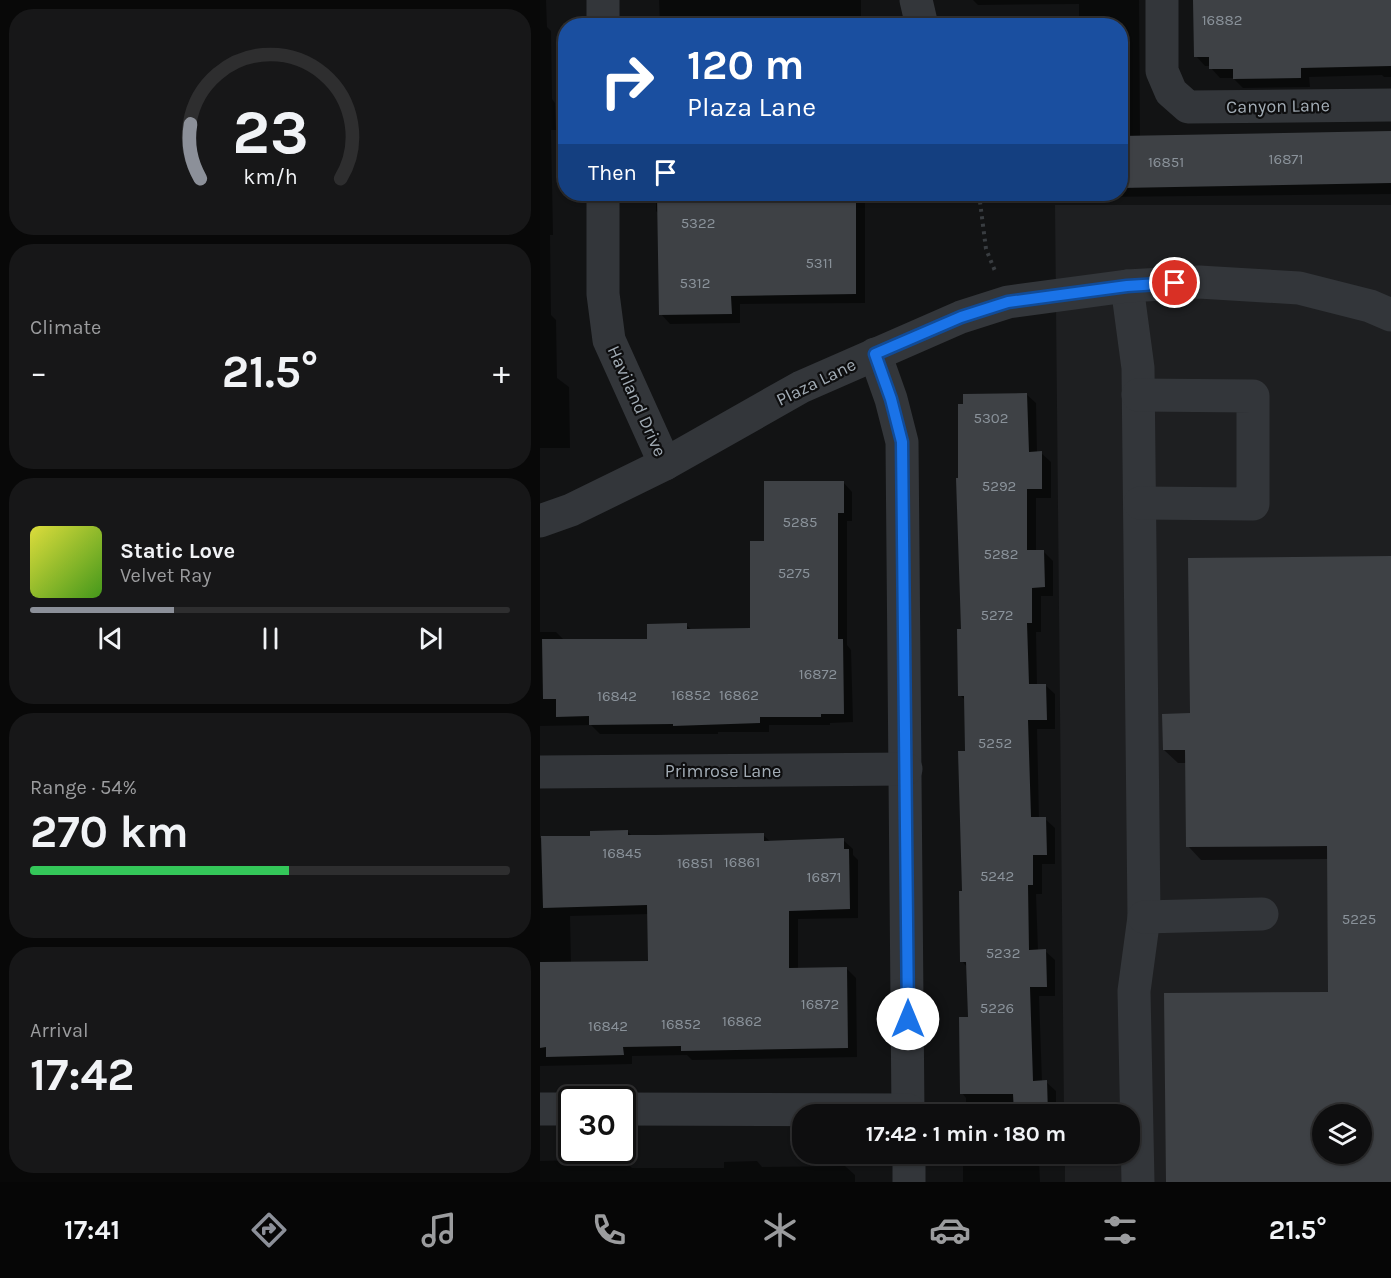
<!DOCTYPE html>
<meta charset="utf-8">
<style>
body{margin:0;font-family:Karla,sans-serif;background:#171718;color:#f1f3f6;height:100vh;display:flex;flex-direction:column;font-size:22px;white-space:nowrap}
*{box-sizing:border-box;margin:0}
p{font-size:20px;color:#9b9c9e}
.icon{flex:none;width:33px;height:33px;fill:none;stroke:currentColor;stroke-width:2;stroke-linecap:round;stroke-linejoin:round}
.map{position:relative;flex:1;overflow:hidden}
.sheet{display:flex;flex-direction:column;gap:9px;padding:9px;background:#080808;width:540px}
.sheet>*{flex:none}
.banner{position:absolute;left:18px;top:18px;width:570px;height:183px;border-radius:24px;box-shadow:0 2px 4px #0004,0 0 0 2px #2e2e2f;background:#1a4fa0;color:#fff;overflow:hidden}
.buttons{position:absolute;left:772px;top:1104px;display:grid;gap:12px}
.buttons a{display:grid;place-items:center;width:60px;height:60px;border-radius:50%;background:#0e0e0f;box-shadow:0 2px 4px #0004,0 0 0 2px #2e2e2f;font-size:30px}
.speed{position:absolute;left:18px;top:1086px;display:flex;gap:12px;font-size:30px;font-weight:700;text-align:center}
.speed>*{display:grid;place-content:center;width:78px;height:78px;border-radius:50%;background:#0e0e0f;box-shadow:0 2px 4px #0004,0 0 0 2px #2e2e2f;line-height:1}
.speed .limit{border:3px solid #111;border-radius:9px;background:#fff;color:#111}
.pin{position:absolute;display:grid;place-items:center;width:51px;height:51px;color:#fff;margin:-26px;border:3px solid #fff;border-radius:50%;box-shadow:0 2px 6px #0007}
.me{position:absolute;width:66px;margin:-33px;rotate:0deg;stroke-linejoin:round;filter:drop-shadow(0 0 4px #0008)}
.turn{display:flex;align-items:center;gap:21px;height:126px;padding:0 30px;font-size:27px}
.turn .icon{width:78px;height:78px;stroke-width:2.5}
.turn b{display:block;font-size:42px;line-height:51px}
.then{display:flex;align-items:center;height:57px;padding:0 30px;background:#0003;gap:12px;font-size:22px}
.big{font-size:45px;font-weight:700;line-height:1.1}
.sheet .widget{flex:1;display:flex;flex-direction:column;justify-content:center;gap:9px;min-width:0;padding:0 21px;border-radius:24px;background:#171718}
.sheet .dial{align-items:center;gap:0}
.dial svg{height:156px;overflow:visible;fill:none;stroke:#2e2e2f;stroke-width:7;stroke-linecap:round;text-anchor:middle}
.dial text{fill:#f1f3f6;stroke:none}
.song{display:flex;align-items:center;gap:18px}
.cover{width:72px;height:72px;border-radius:9px;background:linear-gradient(135deg,hsl(60 70% 55%),hsl(100 70% 35%))}
.played{height:6px;border-radius:3px;background:linear-gradient(90deg,#8c9099 30%,#2e2e2f 30%)}
.keys{display:flex;justify-content:space-around;direction:ltr}
.heat{display:flex;justify-content:space-between;align-items:center;font-size:33px;direction:ltr}
.charge{height:9px;border-radius:4px;background:linear-gradient(90deg,#34c759 54%,#2e2e2f 0)}
.trip{position:absolute;left:252px;top:1104px;width:348px;height:60px;border-radius:24px;background:#0e0e0f;box-shadow:0 2px 4px #0004,0 0 0 2px #2e2e2f;font-weight:700;line-height:60px;text-align:center}
.tabs{display:flex;height:96px;justify-content:space-around;align-items:center;background:#060606;color:#9b9c9e}
.tabs .icon{width:42px;height:42px}
.tabs .on{color:#8c9099}
.tabs b{font-size:27px;color:#f1f3f6}
main{display:flex;flex:1;min-height:0}
.map>svg:first-child{display:block}
</style>
<main>
<section class="sheet">
<div class="widget dial"><svg viewBox="0 0 100 80">
<path d="M14 69A42 42 0 1 1 86 69"/>
<path d="M14 69A42 42 0 0 1 9 41" stroke="#8c9099"/>
<text x="50" y="56" font-size="32" font-weight="700">23</text>
<text x="50" y="72" font-size="11">km/h</text>
</svg></div>
<div class="widget"><p>Climate</p>
<div class="heat"><a>−</a><b class="big">21.5°</b><a>+</a></div>
</div>
<div class="widget">
<div class="song"><i class="cover"></i><div><b>Static Love</b><p>Velvet Ray</p></div></div>
<div class="played"></div>
<div class="keys"><svg class="icon" aria-label="previous" viewBox="0 0 24 24"><path d="M18 5L8 12l10 7zM5 5v14"/></svg><svg class="icon" aria-label="pause" viewBox="0 0 24 24"><path d="M8 5v14M16 5v14"/></svg><svg class="icon" aria-label="next" viewBox="0 0 24 24"><path d="M6 5l10 7-10 7zM19 5v14"/></svg></div>
</div>
<div class="widget"><p>Range · 54%</p><b class="big">270 km</b><div class="charge"></div></div>
<div class="widget"><p>Arrival</p><b class="big">17:42</b></div>
</section>
<div class="map">
<svg width="851" height="1182" viewBox="0 0 851 1182">
<rect width="100%" height="100%" fill="#121314"/>
<!-- built -->
<path fill="#1e1f21" fill-rule="evenodd" d="M 515,205 L 851,205 L 851,1182 L 525,1182 L 525,1154 L 590,1154 L 590,1114 L 524,1114 ZM 783,1114 L 822,1114 L 822,1154 L 783,1154 Z"/>
<!-- shadow -->
<g fill="#0007" fill-rule="evenodd">
<path d="M 0,0 L 6,0 L 7,27 L 11,31 L 12,99 L 15,103 L 16,130 L 11,130 L 13,235 L 10,235 L 11,315 L 16,320 L 17,378 L 29,387 L 30,448 L 0,448 Z"/>
<path d="M 119,0 L 321,0 L 321,26 L 120,26 Z"/>
<path d="M 433,0 L 599,0 L 600,137 L 851,134 L 851,194 L 559,197 L 555,194 L 580,194 L 580,26 L 539,26 L 539,4 L 438,5 Z"/>
<path d="M 655,0 L 851,0 L 851,77 L 844,77 L 842,75 L 769,77 L 770,87 L 703,88 L 693,78 L 680,78 L 671,68 L 671,66 L 665,66 L 656,56 Z"/>
<path d="M 116,194 L 325,194 L 325,303 L 200,304 L 200,323 L 130,324 L 121,314 L 119,214 L 116,211 Z"/>
<path d="M 486,394 L 496,403 L 497,453 L 501,453 L 511,462 L 511,498 L 496,498 L 496,552 L 504,552 L 513,561 L 513,596 L 501,596 L 501,632 L 496,632 L 497,685 L 505,685 L 515,694 L 515,729 L 497,729 L 499,819 L 505,819 L 515,828 L 515,864 L 502,864 L 502,894 L 496,894 L 498,951 L 505,951 L 515,960 L 515,996 L 499,996 L 502,1082 L 506,1082 L 516,1091 L 516,1114 L 426,1114 L 426,1098 L 422,1093 L 429,1018 L 427,967 L 422,961 L 426,753 L 425,700 L 420,695 L 423,630 Z"/>
<path d="M 303,482 L 312,492 L 312,521 L 307,521 L 307,645 L 311,650 L 313,722 L 290,723 L 290,725 L 229,725 L 229,732 L 178,732 L 178,734 L 60,734 L 51,725 L 0,726 L 0,632 L 16,632 L 24,640 L 109,640 L 146,625 L 152,630 L 212,630 L 225,542 Z"/>
<path d="M 851,558 L 851,1182 L 627,1182 L 790,993 L 788,859 L 661,860 L 648,846 L 647,763 L 638,763 L 624,750 L 651,714 ZM 783,1114 L 822,1114 L 822,1154 L 783,1154 Z"/>
<path d="M 88,832 L 92,836 L 223,835 L 231,842 L 303,840 L 313,849 L 313,855 L 318,860 L 318,918 L 258,919 L 258,970 L 307,969 L 316,978 L 317,1057 L 152,1060 L 147,1055 L 92,1056 L 92,1064 L 0,1066 L 0,838 L 51,837 ZM 109,914 L 110,962 L 31,963 L 30,916 Z"/>
<path d="M 427,1154 L 505,1154 L 505,1160 L 499,1160 L 500,1182 L 423,1182 L 423,1159 L 427,1159 Z"/>
<path d="M 39,1160 L 43,1164 L 87,1163 L 92,1168 L 184,1168 L 184,1162 L 217,1161 L 222,1167 L 305,1166 L 315,1175 L 315,1182 L 0,1182 L 0,1161 Z"/>
</g>
<!-- building -->
<g fill="#3e4145" fill-rule="evenodd">
<path d="M 653,0 L 851,0 L 851,66 L 761,68 L 761,78 L 693,79 L 693,69 L 669,69 L 669,57 L 654,57 Z"/>
<path d="M 851,131 L 851,183 L 580,188 L 580,136 Z"/>
<path d="M 117,194 L 316,194 L 316,294 L 191,296 L 192,314 L 119,315 Z"/>
<path d="M 487,393 L 489,452 L 502,451 L 502,489 L 487,489 L 487,550 L 504,550 L 505,587 L 492,588 L 492,623 L 487,623 L 489,684 L 506,684 L 507,720 L 488,720 L 491,817 L 506,817 L 507,855 L 493,855 L 493,885 L 488,885 L 489,950 L 506,949 L 507,987 L 490,987 L 493,1081 L 507,1080 L 508,1114 L 474,1114 L 473,1094 L 420,1094 L 419,1017 L 428,1017 L 426,962 L 420,962 L 419,891 L 422,891 L 418,751 L 425,751 L 424,696 L 418,696 L 417,629 L 421,629 L 416,478 L 418,478 L 418,404 L 423,404 L 423,394 Z"/>
<path d="M 224,481 L 304,481 L 304,513 L 298,513 L 298,639 L 303,639 L 304,714 L 281,714 L 281,717 L 220,717 L 220,723 L 133,726 L 133,724 L 49,725 L 49,716 L 16,717 L 16,699 L 3,699 L 2,639 L 107,639 L 107,624 L 147,623 L 147,629 L 210,628 L 210,541 L 224,541 Z"/>
<path d="M 851,556 L 851,1182 L 626,1182 L 624,993 L 788,992 L 787,846 L 646,847 L 645,750 L 623,750 L 622,714 L 650,713 L 648,558 ZM 783,1114 L 822,1114 L 822,1154 L 783,1154 Z"/>
<path d="M 88,830 L 88,835 L 115,835 L 224,833 L 224,841 L 304,838 L 304,849 L 309,849 L 310,909 L 249,911 L 249,968 L 307,967 L 308,1048 L 141,1051 L 141,1046 L 83,1047 L 84,1055 L 6,1057 L 6,1047 L 0,1048 L 0,962 L 108,961 L 107,905 L 3,908 L 1,836 L 50,836 L 50,831 Z"/>
</g>
<g fill="none" stroke-linecap="round" stroke-linejoin="round">
<!-- path -->
<path stroke="#393d41" stroke-width="4" stroke-dasharray="3 4.5" stroke-linecap="butt" d="M 439,194 L 446,249 L 455,271"/>
<!-- minor -->
<g stroke="#33363a" stroke-width="33">
<path d="M 63,0 L 63,26"/>
<path d="M 376,0 L 382,26"/>
<path d="M 622,0 L 622,71 L 631,92 L 648,107 L 851,105"/>
<path d="M 63,194 L 63,294 L 69,340 L 125,464"/>
<path d="M 587,286 L 598,368 L 604,917 L 594,991 L 598,1182"/>
<path d="M 335,354 L 351,399 L 362,442 L 368,1114"/>
<path d="M 598,395 L 713,396 L 713,504 L 600,503"/>
<path d="M 0,521 L 31,510 L 125,464 L 261,387 L 421,317 L 468,302 L 587,286 L 659,282 L 759,288 L 830,306 L 851,315"/>
<path d="M 0,772 L 366,769"/>
<path d="M 604,917 L 722,914"/>
<path d="M 0,1109 L 32,1109"/>
<path d="M 82,1109 L 368,1110"/>
<path d="M 369,1154 L 369,1182"/>
</g>
</g>
<g fill="none" stroke-linecap="round" stroke-linejoin="round">
<defs>
<path id="route" d="M 368,1019 L 362,442 L 351,399 L 335,354 L 421,317 L 468,302 L 587,286 L 635,283"/>
</defs>
<!-- route casing -->
<use href="#route" stroke="#114b97" stroke-width="15"/>
<!-- route -->
<use href="#route" stroke="#1a73e8" stroke-width="10"/>
</g>
<g text-anchor="middle" dominant-baseline="central" stroke-width="4.5" stroke-linejoin="round" paint-order="stroke">
<!-- number labels -->
<g font-size="15" fill="#8a929a">
<text x="682" y="20">16882</text>
<text x="746" y="159">16871</text>
<text x="626" y="162">16851</text>
<text x="158" y="223">5322</text>
<text x="279" y="263">5311</text>
<text x="155" y="283">5312</text>
<text x="451" y="418">5302</text>
<text x="459" y="486">5292</text>
<text x="260" y="522">5285</text>
<text x="461" y="554">5282</text>
<text x="254" y="573">5275</text>
<text x="457" y="615">5272</text>
<text x="278" y="674">16872</text>
<text x="151" y="695">16852</text>
<text x="199" y="695">16862</text>
<text x="77" y="696">16842</text>
<text x="455" y="743">5252</text>
<text x="82" y="853">16845</text>
<text x="202" y="862">16861</text>
<text x="155" y="863">16851</text>
<text x="457" y="876">5242</text>
<text x="284" y="877">16871</text>
<text x="819" y="919">5225</text>
<text x="463" y="953">5232</text>
<text x="280" y="1004">16872</text>
<text x="457" y="1008">5226</text>
<text x="202" y="1021">16862</text>
<text x="141" y="1024">16852</text>
<text x="68" y="1026">16842</text>
</g>
<!-- street labels -->
<g font-size="18" fill="#a3adb6" stroke="#0e0e0f">
<text transform="translate(738 106) rotate(-1)">Canyon Lane</text>
<text transform="translate(276 382) rotate(-26)">Plaza Lane</text>
<text transform="translate(97 401) rotate(66)">Haviland Drive</text>
<text x="183" y="771">Primrose Lane</text>
</g>
</g>
</svg>
<div class="buttons">
<a><svg class="icon" aria-label="layers" viewBox="0 0 24 24"><path d="M12 4l9 5-9 5-9-5zM3 14l9 5 9-5"/></svg></a>
</div>
<div class="speed"><div class="limit">30</div></div>
<div class="pin" style="left:635px;top:283px;background:#d93025"><svg class="icon" aria-label="arrive" viewBox="0 0 24 24"><path d="M6 21V4h12l-3 4 3 4H6"/></svg></div>
<svg class="me" style="left:368px;top:1019px" viewBox="-20 -20 40 40"><circle r="19" fill="#fff"/><path d="M0-13L10 11 0 6-10 11z" fill="#1a73e8"/></svg>
<div class="trip">17:42 · 1 min · 180 m</div>
<div class="banner">
<div class="turn"><svg class="icon" aria-label="right" viewBox="0 0 24 24"><path d="M7 20v-9h11M14 6l5 5-5 5"/></svg><div><b>120 m</b>Plaza Lane</div></div>
<div class="then">Then<svg class="icon" aria-label="arrive" viewBox="0 0 24 24"><path d="M6 21V4h12l-3 4 3 4H6"/></svg></div>
</div>
</div>
</main>
<nav class="tabs">
<b>17:41</b>
<svg class="icon on" aria-label="directions" viewBox="0 0 24 24"><path d="M12 3l9 9-9 9-9-9zM9 14v-3h6M13 9l2 2-2 2"/></svg>
<svg class="icon" aria-label="music" viewBox="0 0 24 24"><path d="M9 18V5l10-2v13"/><circle cx="6" cy="18" r="3"/><circle cx="16" cy="16" r="3"/></svg>
<svg class="icon" aria-label="phone" viewBox="0 0 24 24"><path d="M5 4h4l2 5-3 2q2 4 5 5l2-3 5 2v4C11 20 4 13 5 4z"/></svg>
<svg class="icon" aria-label="climate" viewBox="0 0 24 24"><path d="M12 3v18M4 7l16 10M4 17L20 7"/></svg>
<svg class="icon" aria-label="car" viewBox="0 0 24 24"><path d="M5 17H2v-5l4-1 3-4h7l3 4 3 1v5h-3M9 17h6M6 11h13"/><circle cx="7" cy="17" r="2"/><circle cx="17" cy="17" r="2"/></svg>
<svg class="icon" aria-label="filters" viewBox="0 0 24 24"><path d="M4 7h16M4 17h16"/><circle cx="9" cy="7" r="2"/><circle cx="15" cy="17" r="2"/></svg>
<b>21.5°</b>
</nav>
